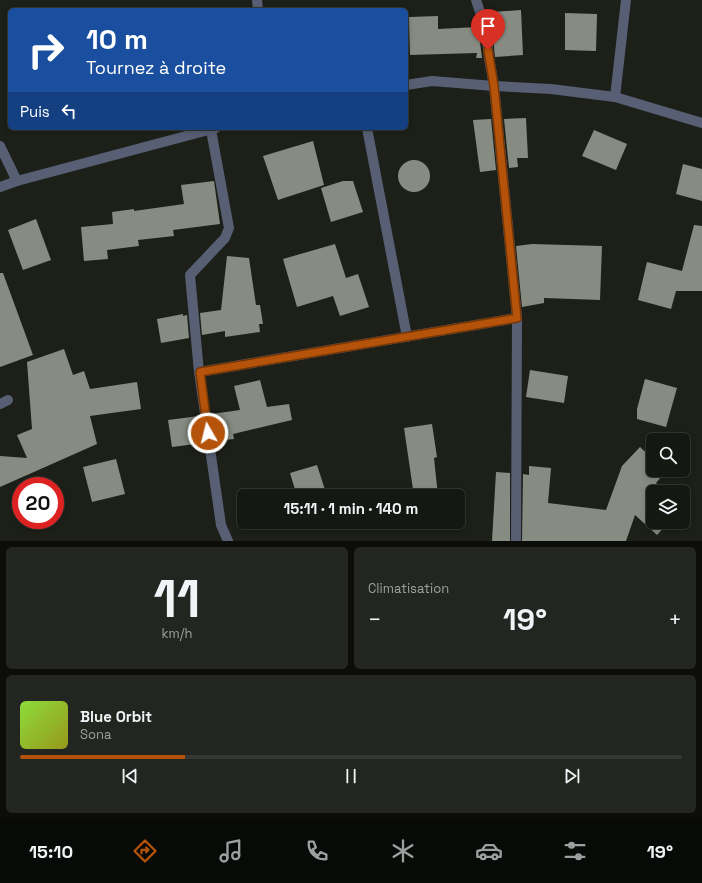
<!DOCTYPE html>
<html lang="fr">
<meta charset="utf-8">
<style>
body{margin:0;font-family:"Space Grotesk",sans-serif;background:#222520;color:#f1f3f6;height:100vh;display:flex;flex-direction:column;font-size:15px;white-space:nowrap}
*{box-sizing:border-box;margin:0}
p{font-size:13px;color:#9da09f}
.icon{flex:none;width:22px;height:22px;fill:none;stroke:currentColor;stroke-width:2;stroke-linecap:round;stroke-linejoin:round}
.map{position:relative;height:541px;overflow:hidden}
.drawer{display:flex;flex-direction:column;gap:6px;padding:6px;background:#0c0d0a;flex:1}
.drawer>*{flex:none}
.guide{position:absolute;left:8px;top:8px;width:400px;height:122px;border-radius:6px;box-shadow:0 2px 6px #0003,0 0 0 1px #343732;background:#1a4fa0;color:#fff;overflow:hidden}
.buttons{position:absolute;left:646px;top:433px;display:grid;gap:8px}
.buttons a{display:grid;place-items:center;width:44px;height:44px;border-radius:6px;background:#151812;box-shadow:0 2px 6px #0003,0 0 0 1px #343732;font-size:20px}
.speed{position:absolute;left:12px;top:477px;display:flex;gap:8px;font-size:20px;font-weight:700;text-align:center}
.speed>*{display:grid;place-content:center;width:52px;height:52px;border-radius:50%;background:#151812;box-shadow:0 2px 6px #0003,0 0 0 1px #343732;line-height:1}
.speed .limit{border:6px solid #d22;background:#fff;color:#111}
.pin{position:absolute;display:grid;place-items:center;width:34px;height:34px;color:#fff;margin:-41px -17px;border-radius:50% 50% 50% 0;rotate:-45deg;box-shadow:0 0 4px #0007}
.pin .icon{rotate:45deg}
.me{position:absolute;width:44px;margin:-22px;rotate:352deg;stroke-linejoin:round;filter:drop-shadow(0 0 3px #0008)}
.turn{display:flex;align-items:center;gap:14px;height:84px;padding:0 12px;font-size:18px}
.turn .icon{width:52px;height:52px;stroke-width:2.5}
.turn b{display:block;font-size:28px;line-height:34px}
.then{display:flex;align-items:center;height:38px;padding:0 12px;background:#0003;gap:8px;font-size:15px}
.big{font-size:30px;font-weight:800;line-height:1.1}
.drawer .tile{flex:1;display:flex;flex-direction:column;justify-content:center;gap:6px;min-width:0;padding:0 14px;border-radius:6px;background:#222520}
.drawer .dial{align-items:center;gap:0}
.dial b{font-size:52px;line-height:1}
.song{display:flex;align-items:center;gap:12px}
.cover{width:48px;height:48px;border-radius:6px;background:linear-gradient(135deg,hsl(90 70% 55%),hsl(60 70% 35%))}
.played{height:4px;border-radius:2px;background:linear-gradient(90deg,#b45309 25%,#343732 25%)}
.keys{display:flex;justify-content:space-around;direction:ltr}
.heat{display:flex;justify-content:space-between;align-items:center;font-size:22px;direction:ltr}
.drawer .tiles{flex:1;display:grid;gap:6px;grid-template-columns:1fr 1fr}
.tile:last-child{grid-column:span 2}
.trip{position:absolute;left:237px;top:489px;width:228px;height:40px;border-radius:6px;background:#151812;box-shadow:0 2px 6px #0003,0 0 0 1px #343732;font-weight:800;line-height:40px;text-align:center}
.tab-bar{display:flex;height:64px;justify-content:space-around;align-items:center;background:#080a07;color:#9da09f}
.tab-bar .icon{width:28px;height:28px}
.tab-bar .on{color:#b45309}
.tab-bar b{font-size:18px;color:#f1f3f6}
.map>svg:first-child{display:block}
</style>
<div class="map">
<svg width="702" height="541" viewBox="0 0 702 541">
<rect width="100%" height="100%" fill="#1c2018"/>
<!-- building -->
<g fill="#878c83">
<path d="M 521,10 L 523,55 L 495,57 L 492,27 L 492,12 Z"/>
<path d="M 565,13 L 597,14 L 596,51 L 565,50 Z"/>
<path d="M 438,16 L 438,29 L 478,27 L 482,58 L 476,58 L 477,53 L 410,55 L 409,17 Z"/>
<path d="M 526,118 L 528,158 L 517,158 L 518,167 L 509,168 L 504,119 Z"/>
<path d="M 491,119 L 496,170 L 480,172 L 473,120 Z"/>
<path d="M 594,130 L 627,144 L 616,170 L 582,156 Z"/>
<path d="M 313,141 L 324,185 L 278,200 L 263,156 Z"/>
<circle cx="414" cy="176" r="16"/>
<path d="M 683,164 L 702,169 L 702,201 L 676,194 Z"/>
<path d="M 214,181 L 220,224 L 173,230 L 174,236 L 138,240 L 139,246 L 107,250 L 108,259 L 84,261 L 81,227 L 113,224 L 112,212 L 134,209 L 134,211 L 184,204 L 181,185 Z"/>
<path d="M 343,181 L 353,181 L 363,212 L 331,222 L 321,188 Z"/>
<path d="M 36,219 L 51,260 L 23,270 L 8,230 Z"/>
<path d="M 694,225 L 702,226 L 702,291 L 676,291 L 671,309 L 638,300 L 647,262 L 682,271 Z"/>
<path d="M 335,244 L 346,278 L 358,274 L 369,307 L 340,316 L 333,296 L 297,307 L 283,259 Z"/>
<path d="M 532,244 L 602,246 L 600,300 L 544,298 L 544,303 L 522,307 L 516,246 Z"/>
<path d="M 227,256 L 249,258 L 256,305 L 260,305 L 263,324 L 259,324 L 260,332 L 225,337 L 225,331 L 202,335 L 200,313 L 221,310 Z"/>
<path d="M 0,273 L 3,273 L 33,355 L 0,367 Z"/>
<path d="M 183,314 L 183,316 L 187,315 L 189,338 L 161,343 L 157,319 Z"/>
<path d="M 64,349 L 73,375 L 84,371 L 90,389 L 137,382 L 141,409 L 90,416 L 97,444 L 0,487 L 0,456 L 27,458 L 17,435 L 32,429 L 27,362 Z"/>
<path d="M 530,370 L 568,376 L 564,403 L 526,397 Z"/>
<path d="M 645,379 L 677,388 L 666,427 L 637,419 L 637,409 Z"/>
<path d="M 260,380 L 267,407 L 289,404 L 292,420 L 233,434 L 234,439 L 216,441 L 212,414 L 240,410 L 234,386 Z"/>
<path d="M 199,416 L 203,443 L 172,447 L 168,420 Z"/>
<path d="M 432,424 L 437,457 L 434,458 L 438,496 L 414,496 L 404,428 Z"/>
<path d="M 640,447 L 653,459 L 653,470 L 666,471 L 656,483 L 666,492 L 653,492 L 653,522 L 669,522 L 657,535 L 635,515 L 626,541 L 522,541 L 523,474 L 529,475 L 529,466 L 551,468 L 548,503 L 606,510 L 622,466 Z"/>
<path d="M 116,459 L 125,494 L 92,502 L 83,467 Z"/>
<path d="M 317,465 L 327,496 L 297,496 L 290,473 Z"/>
<path d="M 496,472 L 510,473 L 510,541 L 492,541 Z"/>
</g>
<g fill="none" stroke-linecap="round" stroke-linejoin="round">
<!-- minor -->
<g stroke="#585f75" stroke-width="10">
<path d="M 257,0 L 258,10"/>
<path d="M 476,0 L 486,30 L 489,58 L 494,86 L 517,318 L 516,541"/>
<path d="M 406,85 L 432,81 L 494,86 L 551,89 L 615,97 L 702,123"/>
<path d="M 615,97 L 626,0"/>
<path d="M 367,128 L 407,337"/>
<path d="M 211,130 L 229,228 L 225,238 L 190,275 L 199,372 L 221,525 L 228,541"/>
<path d="M 0,146 L 17,181"/>
<path d="M 0,187 L 17,181 L 216,128"/>
<path d="M 199,372 L 517,318"/>
<path d="M 0,404 L 8,400"/>
</g>
</g>
<g fill="none" stroke-linecap="round" stroke-linejoin="round">
<defs>
<path id="route" d="M 208,433 L 200,372 L 517,318 L 494,86 L 488,50"/>
</defs>
<!-- route casing -->
<use href="#route" stroke="#753606" stroke-width="10"/>
<!-- route -->
<use href="#route" stroke="#b45309" stroke-width="7"/>
</g>
</svg>
<div class="buttons">
<a><svg class="icon" aria-label="search" viewBox="0 0 24 24"><circle cx="10" cy="10" r="6"/><path d="M15 15l6 6"/></svg></a>
<a><svg class="icon" aria-label="layers" viewBox="0 0 24 24"><path d="M12 4l9 5-9 5-9-5zM3 14l9 5 9-5"/></svg></a>
</div>
<div class="speed"><div class="limit">20</div></div>
<div class="pin" style="left:488px;top:50px;background:#d93025"><svg class="icon" aria-label="arrive" viewBox="0 0 24 24"><path d="M6 21V4h12l-3 4 3 4H6"/></svg></div>
<svg class="me" style="left:208px;top:433px" viewBox="-20 -20 40 40"><circle r="17" fill="#b45309" stroke="#fff" stroke-width="3"/><path d="M0-11L8 9 0 5-8 9z" fill="#fff"/></svg>
<div class="trip">15:11 · 1 min · 140 m</div>
<div class="guide">
<div class="turn"><svg class="icon" aria-label="right" viewBox="0 0 24 24"><path d="M7 20v-9h11M14 6l5 5-5 5"/></svg><div><b>10 m</b>Tournez à droite</div></div>
<div class="then">Puis<svg class="icon" aria-label="left" viewBox="0 0 24 24"><path d="M17 20v-9H6M10 6l-5 5 5 5"/></svg></div>
</div>
</div>
<section class="drawer">
<div class="tiles">
<div class="tile dial"><b>11</b><p>km/h</p></div>
<div class="tile"><p>Climatisation</p>
<div class="heat"><a>−</a><b class="big">19°</b><a>+</a></div>
</div>
<div class="tile">
<div class="song"><i class="cover"></i><div><b>Blue Orbit</b><p>Sona</p></div></div>
<div class="played"></div>
<div class="keys"><svg class="icon" aria-label="previous" viewBox="0 0 24 24"><path d="M18 5L8 12l10 7zM5 5v14"/></svg><svg class="icon" aria-label="pause" viewBox="0 0 24 24"><path d="M8 5v14M16 5v14"/></svg><svg class="icon" aria-label="next" viewBox="0 0 24 24"><path d="M6 5l10 7-10 7zM19 5v14"/></svg></div>
</div>
</div>
</section>
<nav class="tab-bar">
<b>15:10</b>
<svg class="icon on" aria-label="directions" viewBox="0 0 24 24"><path d="M12 3l9 9-9 9-9-9zM9 14v-3h6M13 9l2 2-2 2"/></svg>
<svg class="icon" aria-label="music" viewBox="0 0 24 24"><path d="M9 18V5l10-2v13"/><circle cx="6" cy="18" r="3"/><circle cx="16" cy="16" r="3"/></svg>
<svg class="icon" aria-label="phone" viewBox="0 0 24 24"><path d="M5 4h4l2 5-3 2q2 4 5 5l2-3 5 2v4C11 20 4 13 5 4z"/></svg>
<svg class="icon" aria-label="climate" viewBox="0 0 24 24"><path d="M12 3v18M4 7l16 10M4 17L20 7"/></svg>
<svg class="icon" aria-label="car" viewBox="0 0 24 24"><path d="M5 17H2v-5l4-1 3-4h7l3 4 3 1v5h-3M9 17h6M6 11h13"/><circle cx="7" cy="17" r="2"/><circle cx="17" cy="17" r="2"/></svg>
<svg class="icon" aria-label="filters" viewBox="0 0 24 24"><path d="M4 7h16M4 17h16"/><circle cx="9" cy="7" r="2"/><circle cx="15" cy="17" r="2"/></svg>
<b>19°</b>
</nav>
